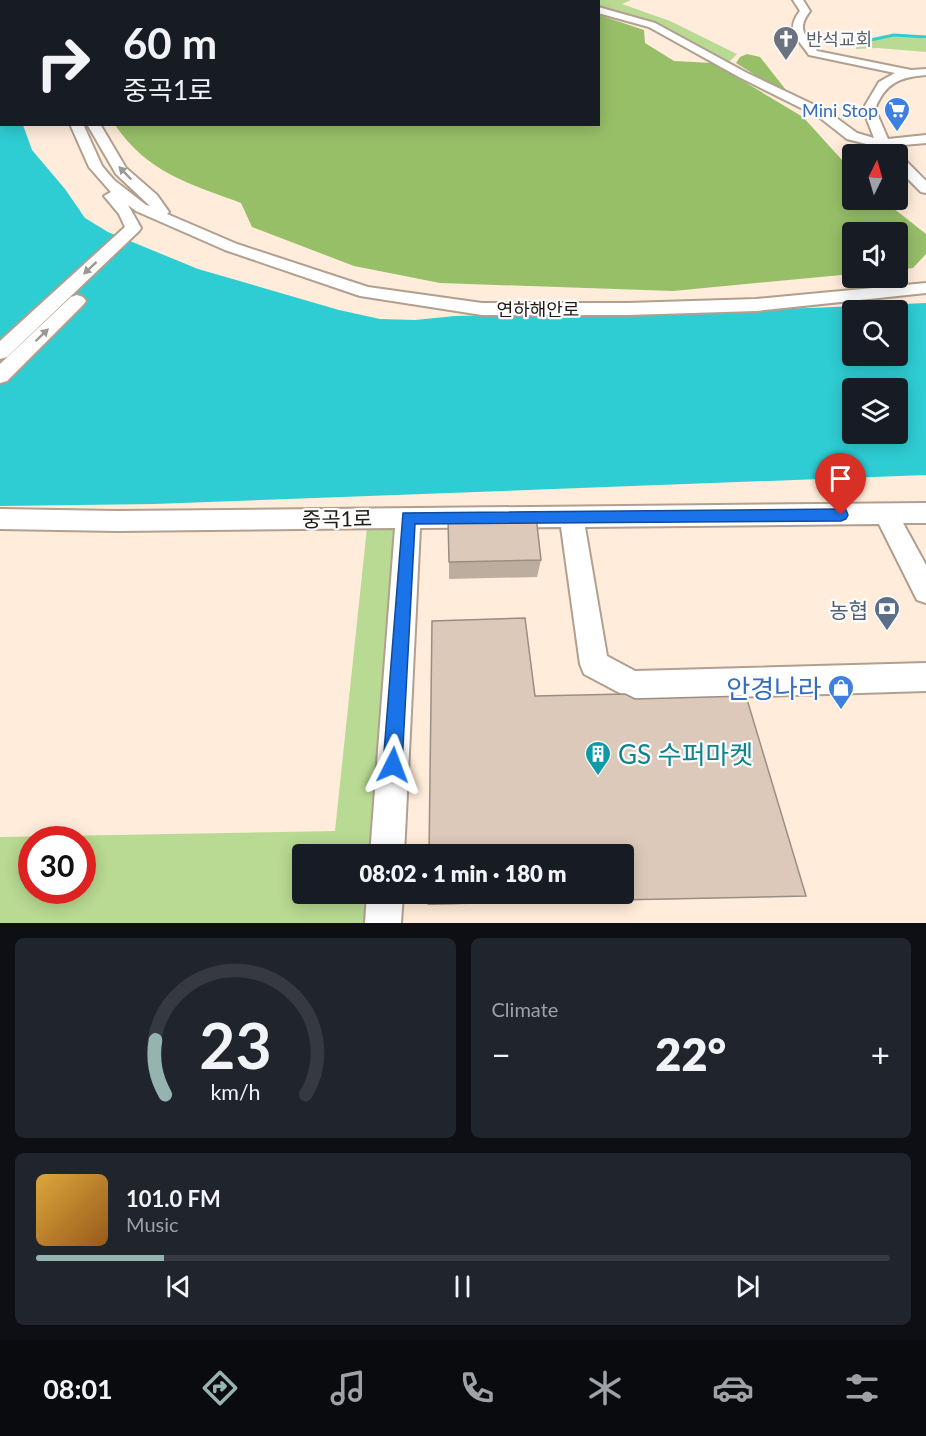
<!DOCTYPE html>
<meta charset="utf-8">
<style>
body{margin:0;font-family:Lato,"Noto Sans KR",sans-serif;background:#20242c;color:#f1f3f6;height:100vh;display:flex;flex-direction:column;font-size:22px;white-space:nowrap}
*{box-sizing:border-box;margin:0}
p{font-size:20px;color:#9ea1a6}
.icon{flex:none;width:33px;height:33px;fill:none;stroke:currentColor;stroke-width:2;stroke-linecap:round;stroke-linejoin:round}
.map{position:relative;height:923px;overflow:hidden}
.details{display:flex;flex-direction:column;gap:15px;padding:15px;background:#0d0f14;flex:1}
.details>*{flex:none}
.guide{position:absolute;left:0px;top:0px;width:600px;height:126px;box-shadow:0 3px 15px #0003;background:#171b24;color:#f1f3f6;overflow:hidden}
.needle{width:39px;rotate:5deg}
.fabs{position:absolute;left:842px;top:144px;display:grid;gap:12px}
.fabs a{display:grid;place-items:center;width:66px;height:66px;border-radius:6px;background:#171b24;box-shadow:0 3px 15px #0003;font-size:30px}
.speed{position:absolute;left:18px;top:826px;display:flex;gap:12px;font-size:30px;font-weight:700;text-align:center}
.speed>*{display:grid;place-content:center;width:78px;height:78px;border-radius:50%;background:#171b24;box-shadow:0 3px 15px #0003;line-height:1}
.speed .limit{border:9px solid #d22;background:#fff;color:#111}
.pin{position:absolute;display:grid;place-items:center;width:51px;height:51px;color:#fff;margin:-62px -26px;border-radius:50% 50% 50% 0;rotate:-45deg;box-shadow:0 0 6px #0007}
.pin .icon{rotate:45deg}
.me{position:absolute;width:66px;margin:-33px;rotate:3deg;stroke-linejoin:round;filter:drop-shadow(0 0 4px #0008)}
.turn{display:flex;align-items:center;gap:21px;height:126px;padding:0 24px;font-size:27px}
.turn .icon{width:78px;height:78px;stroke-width:2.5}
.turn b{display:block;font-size:42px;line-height:51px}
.big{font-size:45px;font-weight:800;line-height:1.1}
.details .widget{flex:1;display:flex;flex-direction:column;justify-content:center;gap:9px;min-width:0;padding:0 21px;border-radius:9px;background:#20242c}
.details .dial{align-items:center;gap:0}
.dial svg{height:156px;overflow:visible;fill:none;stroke:#363941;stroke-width:7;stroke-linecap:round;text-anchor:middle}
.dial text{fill:#f1f3f6;stroke:none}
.song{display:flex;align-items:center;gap:18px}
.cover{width:72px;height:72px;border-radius:9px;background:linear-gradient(135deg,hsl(40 70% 55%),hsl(30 70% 35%))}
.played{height:6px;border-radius:3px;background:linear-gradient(90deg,#95b4af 15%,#363941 15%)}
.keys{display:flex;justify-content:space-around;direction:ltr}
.heat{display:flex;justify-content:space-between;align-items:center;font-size:33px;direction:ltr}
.details .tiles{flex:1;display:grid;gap:15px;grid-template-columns:1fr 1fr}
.widget:last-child{grid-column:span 2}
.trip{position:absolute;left:292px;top:844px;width:342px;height:60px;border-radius:6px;background:#171b24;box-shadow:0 3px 15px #0003;font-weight:800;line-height:60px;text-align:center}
.dock{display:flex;height:96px;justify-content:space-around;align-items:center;background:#090b0e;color:#9ea1a6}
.dock .icon{width:42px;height:42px}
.dock .selected{color:#95b4af}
.dock b{font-size:27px;color:#f1f3f6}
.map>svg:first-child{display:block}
</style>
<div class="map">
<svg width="926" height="923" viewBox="0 0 926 923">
<rect width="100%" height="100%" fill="#ffecda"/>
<!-- green -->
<g fill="#b8da92" fill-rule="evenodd">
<path d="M 572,0 L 631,0 L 622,4 L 670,21 L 737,54 L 729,62 L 653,21 L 599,7 L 598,2 Z"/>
<path d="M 908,36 L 926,39 L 926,52 L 878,48 L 856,49 L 857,44 L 884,37 Z"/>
<path d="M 368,518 L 408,518 L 387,855 L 303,855 L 303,894 L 385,894 L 383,923 L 0,923 L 0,837 L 335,831 ZM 32,840 L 82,840 L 82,891 L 32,891 Z"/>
</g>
<!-- forest -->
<g fill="#97bf68">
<path d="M 148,0 L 389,0 L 149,2 Z"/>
<path d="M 599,15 L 644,30 L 645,43 L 674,61 L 713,63 L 803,117 L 852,171 L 852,200 L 883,200 L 926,234 L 926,254 L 913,268 L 897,270 L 897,232 L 852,232 L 852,274 L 673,291 L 440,283 L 354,266 L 252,227 L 241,203 C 188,183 148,173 115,125 L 598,124 Z"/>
<path d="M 747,54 L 760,57 L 786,90 L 780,91 L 736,63 L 740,57 Z"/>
</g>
<!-- water -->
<path fill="#2ecdd3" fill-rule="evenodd" d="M 0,114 L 2,124 L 23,125 L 32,150 L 65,189 L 85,218 L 108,232 L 198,269 L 339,310 L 380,319 L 415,320 L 455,316 L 810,308 L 926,303 L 926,475 L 154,504 L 0,506 ZM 852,310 L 897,310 L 897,356 L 852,356 ZM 852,388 L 897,388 L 897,434 L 852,434 Z"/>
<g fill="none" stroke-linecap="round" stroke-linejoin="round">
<!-- stream -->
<path stroke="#2ecdd3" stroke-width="3" d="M 861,42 L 894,35 L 926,37"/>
<defs>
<g id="minor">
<rect x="39" y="0" width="10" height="2"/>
<path d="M 559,0 L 570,0 L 571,2 L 560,2 Z"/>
<path d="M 793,0 L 803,0 L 810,11 C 796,30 805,34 817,51 L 911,70 L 926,69 L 926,75 C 900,77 885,83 875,109 L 888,139 L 926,135 L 926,143 L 892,146 L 896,154 L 884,154 L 878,147 L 847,139 L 819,117 L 739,77 L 649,27 L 598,13 L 598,7 L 655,23 L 747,73 L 827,111 L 857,133 L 874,138 L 863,109 L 879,82 L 895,73 L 809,55 C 797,38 785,30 800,11 Z"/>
<path d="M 70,124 L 83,124 L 102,166 L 114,180 L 146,205 L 150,206 L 116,174 L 87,124 L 100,124 L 126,168 L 157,195 L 169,212 L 167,214 L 237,244 L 368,287 L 482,303 L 628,303 L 756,299 L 926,283 L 926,293 L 756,311 L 628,315 L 482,315 L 360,296 L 225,250 L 136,211 L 128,205 L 141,228 L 139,231 L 7,357 L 0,359 L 0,341 L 125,227 L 119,214 L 104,196 L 111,192 L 89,167 Z"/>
<path d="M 897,156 L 902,157 L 926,181 L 926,193 L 921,192 L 897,168 Z"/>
<path d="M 77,295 L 83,297 L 86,301 L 83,305 L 7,381 L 0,383 L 0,364 L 71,297 Z"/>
<path d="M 926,503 L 926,523 L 903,523 L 926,565 L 926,603 L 917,600 L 879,524 L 585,527 L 607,656 L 635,671 L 926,663 L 926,691 L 633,700 L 584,674 L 580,664 L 561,527 L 420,528 L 404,855 L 370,855 L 395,528 L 117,531 L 0,529 L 0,509 L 117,511 Z"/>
<path d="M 367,894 L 403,894 L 401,923 L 365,923 Z"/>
</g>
</defs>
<!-- minor casing -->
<use href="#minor" stroke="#b19f8f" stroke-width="4"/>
<!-- minor -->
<use href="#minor" fill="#fff" fill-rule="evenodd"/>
</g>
<!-- wall -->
<g fill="#bdad9f">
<path d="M 541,560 L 537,577 L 449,579 L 449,562 Z"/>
<path d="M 535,696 L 806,896 L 429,905 Z"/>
</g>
<!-- building -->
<g fill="#dcc9b9" stroke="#9a8d82" stroke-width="1.5">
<path d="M 536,516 L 541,560 L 449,562 L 448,518 Z"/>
<path d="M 525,618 L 535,696 L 625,694 L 635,699 L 746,696 L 806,896 L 428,904 L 428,894 L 624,894 L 624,855 L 429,855 L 432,621 Z"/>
</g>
<!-- one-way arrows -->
<defs><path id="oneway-solid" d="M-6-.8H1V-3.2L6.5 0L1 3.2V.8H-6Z" transform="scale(1.5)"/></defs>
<g fill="#9a9794">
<use href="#oneway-solid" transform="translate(125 173) rotate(-134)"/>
<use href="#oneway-solid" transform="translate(90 268) rotate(137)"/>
<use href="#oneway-solid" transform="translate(42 335) rotate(-44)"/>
</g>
<!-- route -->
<path fill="#1a73e8" stroke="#114b97" stroke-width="1.5" d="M 841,509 L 846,510 L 848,515 L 846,519 L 841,521 L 415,524 L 402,765 L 400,772 L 393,774 L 386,772 L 383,765 L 403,513 Z"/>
<!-- icons -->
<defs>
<symbol id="church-pin" viewBox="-11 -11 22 30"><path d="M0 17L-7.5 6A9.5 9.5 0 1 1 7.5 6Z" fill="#6b7280" stroke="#fdfdfd"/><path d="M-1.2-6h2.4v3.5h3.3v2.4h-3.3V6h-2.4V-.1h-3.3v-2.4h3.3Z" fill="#fff"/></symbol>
<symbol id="supermarket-pin" viewBox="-11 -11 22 30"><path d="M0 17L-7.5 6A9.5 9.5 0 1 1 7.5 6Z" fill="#3f7fe0" stroke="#fdfdfd"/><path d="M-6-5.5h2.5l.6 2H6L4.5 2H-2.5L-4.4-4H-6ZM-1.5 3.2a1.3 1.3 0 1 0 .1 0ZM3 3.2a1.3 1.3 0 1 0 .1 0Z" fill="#fff"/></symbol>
<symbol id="bank-pin" viewBox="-11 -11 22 30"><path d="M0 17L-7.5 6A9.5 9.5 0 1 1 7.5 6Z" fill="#5c6f8a" stroke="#fdfdfd"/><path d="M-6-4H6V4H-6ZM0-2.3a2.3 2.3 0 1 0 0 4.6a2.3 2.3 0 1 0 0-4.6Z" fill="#fff"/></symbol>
<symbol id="shop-pin" viewBox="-11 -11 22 30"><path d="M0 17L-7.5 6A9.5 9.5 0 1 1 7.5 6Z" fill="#3f7fe0" stroke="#fdfdfd"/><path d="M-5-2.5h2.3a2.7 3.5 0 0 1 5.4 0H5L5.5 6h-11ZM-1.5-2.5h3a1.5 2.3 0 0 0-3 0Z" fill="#fff"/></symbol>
<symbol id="building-pin" viewBox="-11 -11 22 30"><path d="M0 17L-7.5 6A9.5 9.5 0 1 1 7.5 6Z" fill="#0f9aa8" stroke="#fdfdfd"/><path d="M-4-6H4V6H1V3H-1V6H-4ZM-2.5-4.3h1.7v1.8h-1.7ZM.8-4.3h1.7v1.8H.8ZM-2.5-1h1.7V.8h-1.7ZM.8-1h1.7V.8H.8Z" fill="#fff"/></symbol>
</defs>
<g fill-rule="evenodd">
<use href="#church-pin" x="771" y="24" width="30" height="40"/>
<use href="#supermarket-pin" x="882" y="95" width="30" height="40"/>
<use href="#bank-pin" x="872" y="594" width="30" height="40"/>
<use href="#shop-pin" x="826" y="673" width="30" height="40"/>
<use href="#building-pin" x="583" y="739" width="30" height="40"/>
</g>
<g text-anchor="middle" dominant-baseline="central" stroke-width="4.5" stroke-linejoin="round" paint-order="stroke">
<!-- far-worship labels -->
<g font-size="18" fill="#5b616d" stroke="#fdfdfd" text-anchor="start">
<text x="806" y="39">반석교회</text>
</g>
<!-- far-shop labels -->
<g font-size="18" fill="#366cbe" stroke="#fdfdfd" text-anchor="end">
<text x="878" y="110">Mini Stop</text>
</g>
<!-- far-street labels -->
<g font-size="18" fill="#1e1812" stroke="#fdfdfd">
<text x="538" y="309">연하해안로</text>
</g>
<!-- street labels -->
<g font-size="21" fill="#1e1812" stroke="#fdfdfd">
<text transform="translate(337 518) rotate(-1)">중곡1로</text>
</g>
<!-- service labels -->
<g font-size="21" fill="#4e5e75" stroke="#fdfdfd" text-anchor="end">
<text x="868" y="609">농협</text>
</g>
<!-- near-shop labels -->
<g font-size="26" fill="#366cbe" stroke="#fdfdfd" text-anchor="end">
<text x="822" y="688">안경나라</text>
</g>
<!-- near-culture labels -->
<g font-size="26" fill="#0d838f" stroke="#fdfdfd" text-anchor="start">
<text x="618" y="754">GS 수퍼마켓</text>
</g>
</g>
</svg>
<div class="fabs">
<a><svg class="needle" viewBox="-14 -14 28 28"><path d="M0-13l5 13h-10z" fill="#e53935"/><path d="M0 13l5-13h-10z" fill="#9ea1a6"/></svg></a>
<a><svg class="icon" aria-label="sound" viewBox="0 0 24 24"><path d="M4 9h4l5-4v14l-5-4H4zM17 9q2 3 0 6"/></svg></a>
<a><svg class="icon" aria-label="search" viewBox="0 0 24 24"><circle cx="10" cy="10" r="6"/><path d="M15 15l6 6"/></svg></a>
<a><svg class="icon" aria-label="layers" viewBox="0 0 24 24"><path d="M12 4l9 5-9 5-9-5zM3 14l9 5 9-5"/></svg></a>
</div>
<div class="speed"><div class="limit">30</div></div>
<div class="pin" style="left:841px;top:515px;background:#d93025"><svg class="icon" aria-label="arrive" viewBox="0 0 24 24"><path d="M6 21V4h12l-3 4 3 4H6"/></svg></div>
<svg class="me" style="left:393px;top:765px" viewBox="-20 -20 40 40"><path d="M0-17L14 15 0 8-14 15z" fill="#1a73e8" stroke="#fff" stroke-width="4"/></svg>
<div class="trip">08:02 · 1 min · 180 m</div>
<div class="guide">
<div class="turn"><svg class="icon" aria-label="right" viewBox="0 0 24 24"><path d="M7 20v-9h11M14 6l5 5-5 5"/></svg><div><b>60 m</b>중곡1로</div></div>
</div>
</div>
<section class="details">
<div class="tiles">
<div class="widget dial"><svg viewBox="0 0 100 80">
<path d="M14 69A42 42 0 1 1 86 69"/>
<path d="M14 69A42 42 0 0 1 9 41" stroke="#95b4af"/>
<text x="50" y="56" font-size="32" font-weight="700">23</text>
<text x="50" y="72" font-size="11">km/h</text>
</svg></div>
<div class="widget"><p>Climate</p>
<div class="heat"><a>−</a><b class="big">22°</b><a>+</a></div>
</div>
<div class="widget">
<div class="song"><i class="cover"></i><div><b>101.0 FM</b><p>Music</p></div></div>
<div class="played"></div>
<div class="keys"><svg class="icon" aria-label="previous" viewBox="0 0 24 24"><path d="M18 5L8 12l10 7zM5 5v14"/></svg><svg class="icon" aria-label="pause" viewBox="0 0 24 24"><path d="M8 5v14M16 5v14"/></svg><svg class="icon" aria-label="next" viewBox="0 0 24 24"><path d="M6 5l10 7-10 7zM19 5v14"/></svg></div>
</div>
</div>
</section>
<nav class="dock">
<b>08:01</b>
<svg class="icon selected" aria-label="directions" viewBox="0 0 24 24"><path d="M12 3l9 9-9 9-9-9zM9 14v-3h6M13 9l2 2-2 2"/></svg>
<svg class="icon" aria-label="music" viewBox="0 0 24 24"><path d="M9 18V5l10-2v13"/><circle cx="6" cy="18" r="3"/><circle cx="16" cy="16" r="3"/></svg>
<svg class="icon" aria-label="phone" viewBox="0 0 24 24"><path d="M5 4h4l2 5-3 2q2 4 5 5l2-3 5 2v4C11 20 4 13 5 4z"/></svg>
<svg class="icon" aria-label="climate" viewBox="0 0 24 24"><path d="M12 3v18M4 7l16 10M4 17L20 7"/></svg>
<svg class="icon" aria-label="car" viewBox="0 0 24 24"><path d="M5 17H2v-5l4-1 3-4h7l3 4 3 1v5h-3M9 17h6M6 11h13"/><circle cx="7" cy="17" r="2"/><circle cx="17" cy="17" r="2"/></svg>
<svg class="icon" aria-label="filters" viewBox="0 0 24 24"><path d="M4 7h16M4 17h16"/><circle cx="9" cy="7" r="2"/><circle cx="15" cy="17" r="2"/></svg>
</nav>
